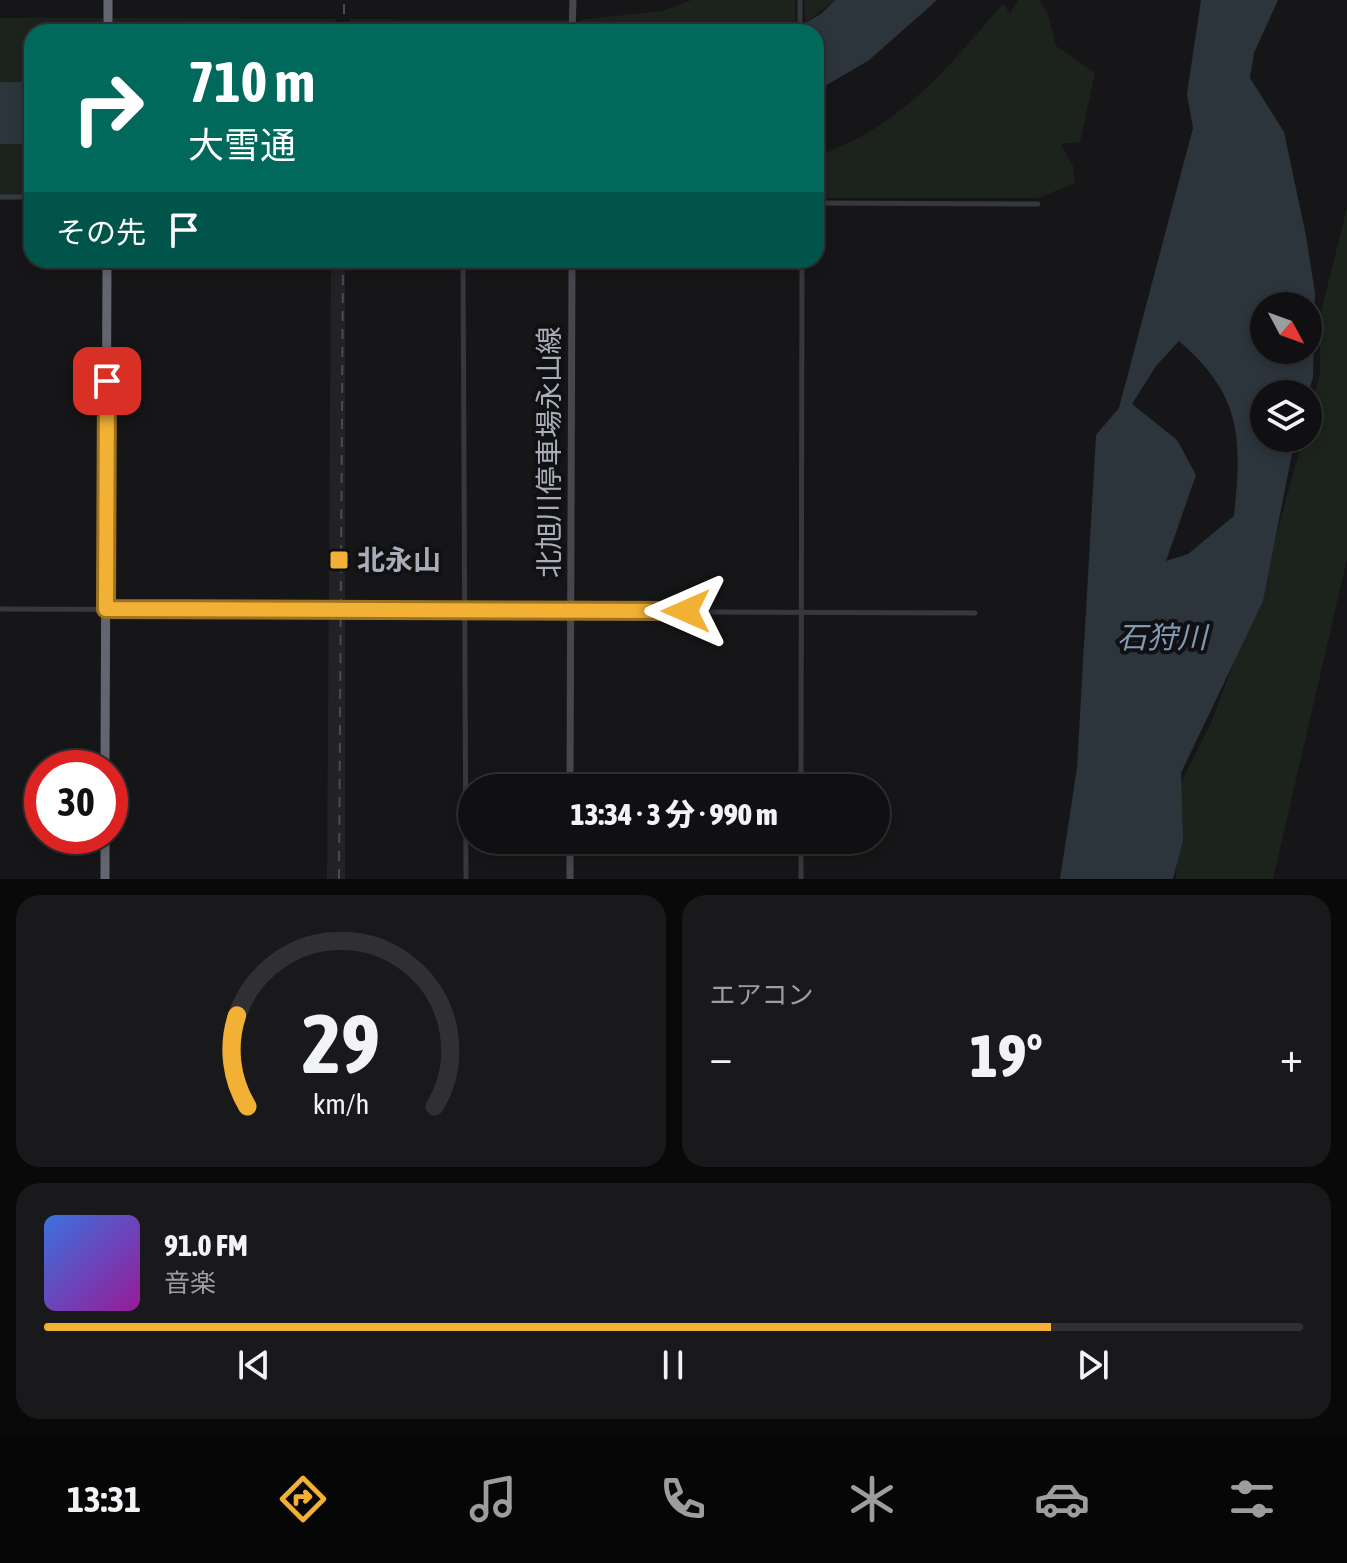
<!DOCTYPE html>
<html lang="ja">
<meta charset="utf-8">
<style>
body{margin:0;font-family:"Asap Condensed","Noto Sans JP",sans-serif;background:#19191b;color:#f1f3f6;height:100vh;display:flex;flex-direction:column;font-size:30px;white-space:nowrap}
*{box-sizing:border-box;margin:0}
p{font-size:26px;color:#9c9d9f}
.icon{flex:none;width:44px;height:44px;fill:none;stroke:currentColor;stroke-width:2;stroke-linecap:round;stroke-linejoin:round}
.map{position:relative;height:879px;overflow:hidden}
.side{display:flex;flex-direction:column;gap:16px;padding:16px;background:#09090a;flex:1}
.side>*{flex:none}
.banner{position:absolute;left:24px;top:24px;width:800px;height:244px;border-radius:24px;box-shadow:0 4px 12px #0003,0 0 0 2px #303032;background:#00695c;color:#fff;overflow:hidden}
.needle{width:52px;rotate:131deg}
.buttons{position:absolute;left:1250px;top:292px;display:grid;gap:16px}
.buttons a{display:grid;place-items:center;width:72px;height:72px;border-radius:50%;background:#101012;box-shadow:0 4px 12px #0003,0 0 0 2px #303032;font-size:40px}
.speed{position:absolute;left:24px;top:750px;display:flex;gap:16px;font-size:40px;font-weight:700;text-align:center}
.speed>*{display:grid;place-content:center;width:104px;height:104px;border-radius:50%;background:#101012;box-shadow:0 4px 12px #0003,0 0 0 2px #303032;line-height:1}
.speed .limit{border:12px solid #d22;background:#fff;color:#111}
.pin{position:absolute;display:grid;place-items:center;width:68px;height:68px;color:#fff;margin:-34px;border-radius:16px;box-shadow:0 4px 12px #0006}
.me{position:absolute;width:88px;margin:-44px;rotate:270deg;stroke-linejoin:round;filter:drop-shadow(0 0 6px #0008)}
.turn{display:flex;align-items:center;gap:28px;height:168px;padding:0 32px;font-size:36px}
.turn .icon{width:104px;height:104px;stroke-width:2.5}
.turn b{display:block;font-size:56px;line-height:68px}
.then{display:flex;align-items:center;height:76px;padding:0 32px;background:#0003;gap:16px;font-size:30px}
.big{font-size:60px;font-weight:800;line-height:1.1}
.side .tile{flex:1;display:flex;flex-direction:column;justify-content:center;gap:12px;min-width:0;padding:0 28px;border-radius:24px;background:#19191b}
.side .dial{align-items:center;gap:0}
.dial svg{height:208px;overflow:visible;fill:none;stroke:#303032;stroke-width:7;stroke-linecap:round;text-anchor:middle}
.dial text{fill:#f1f3f6;stroke:none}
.song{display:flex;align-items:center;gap:24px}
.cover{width:96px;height:96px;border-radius:12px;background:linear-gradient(135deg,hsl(220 70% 55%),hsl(300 70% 35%))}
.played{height:8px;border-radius:4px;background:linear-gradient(90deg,#f2b134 80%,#303032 80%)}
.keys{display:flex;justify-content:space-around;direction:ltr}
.heat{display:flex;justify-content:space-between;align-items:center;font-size:44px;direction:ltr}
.side .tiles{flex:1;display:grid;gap:16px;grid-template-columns:1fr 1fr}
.tile:last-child{grid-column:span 2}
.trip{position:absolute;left:458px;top:774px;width:432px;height:80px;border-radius:40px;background:#101012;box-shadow:0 4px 12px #0003,0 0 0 2px #303032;font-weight:800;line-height:80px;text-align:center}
.menu{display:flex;height:128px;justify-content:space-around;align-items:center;background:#060607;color:#9c9d9f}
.menu .icon{width:56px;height:56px}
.menu .current{color:#f2b134}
.menu b{font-size:36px;color:#f1f3f6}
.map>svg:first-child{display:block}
</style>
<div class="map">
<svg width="1347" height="879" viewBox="0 0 1347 879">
<rect width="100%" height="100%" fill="#161618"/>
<!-- built -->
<path fill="#222225" d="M 331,260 L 345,260 L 345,879 L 327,879 Z"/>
<!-- green -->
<g fill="#1c231d">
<path d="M 692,0 L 795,0 L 796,28 L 789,32 L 579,32 L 579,20 L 662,11 Z"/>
<path d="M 804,0 L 835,0 L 805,23 Z"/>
<path d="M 1018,0 L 1039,0 L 1047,12 L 1056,46 L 1095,73 L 1080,142 L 1061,144 L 1073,166 L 1075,183 L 1038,198 L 816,198 L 816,156 C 898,130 949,67 1003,3 L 1010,14 Z"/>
<path d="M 0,18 L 103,18 L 103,32 L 32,32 L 32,82 L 0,82 Z"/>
<path d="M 113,18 L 336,19 L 336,32 L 113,32 Z"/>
<path d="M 350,19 L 569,20 L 568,32 L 350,32 Z"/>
<rect x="0" y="144" width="32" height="53"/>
<path d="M 1347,208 L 1347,559 L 1273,879 L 1176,879 L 1179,787 L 1212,721 L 1263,583 L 1303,438 L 1308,438 L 1308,419 L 1320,374 L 1320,316 Z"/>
</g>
<!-- water -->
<g fill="#2c353c" fill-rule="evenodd">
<path d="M 835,0 L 937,0 L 868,61 L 816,91 L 816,32 L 789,32 L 821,14 Z"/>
<path d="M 1201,0 L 1278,0 L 1254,53 L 1250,78 L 1284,132 L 1306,236 L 1315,293 L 1313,377 L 1308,395 L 1264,394 L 1264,438 L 1295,438 L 1263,601 L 1181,773 L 1183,840 L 1173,879 L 1060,879 L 1077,768 L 1096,435 L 1119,408 L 1193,128 L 1187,94 ZM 1264,306 L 1308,306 L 1308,350 L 1264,350 ZM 1179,341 C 1242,395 1242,438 1234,516 L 1188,554 L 1166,561 L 1196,475 L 1177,440 L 1132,404 L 1156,366 Z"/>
<rect x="0" y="82" width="32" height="62"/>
</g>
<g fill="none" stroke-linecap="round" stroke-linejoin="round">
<!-- street -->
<g stroke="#37383d" stroke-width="5">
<path d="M 800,0 L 800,32"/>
<path d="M 0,197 L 32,197"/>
<path d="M 816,203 L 1038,204"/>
<path d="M 463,260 L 466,879"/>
<path d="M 0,609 L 975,613"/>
<path d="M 801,788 L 802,260"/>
<path d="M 801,879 L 801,840"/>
</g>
<!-- secondary -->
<g stroke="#45474d" stroke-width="7">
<path d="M 572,32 L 573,0"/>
<path d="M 570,788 L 572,260"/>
<path d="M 570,879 L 570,840"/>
</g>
<!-- highway -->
<g stroke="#63666e" stroke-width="9">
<path d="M 108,32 L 108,0"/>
<path d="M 105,768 L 107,260"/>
<path d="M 105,879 L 105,836"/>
</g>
<!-- rail -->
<g stroke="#4a4c52" stroke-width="2" stroke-dasharray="10 8" stroke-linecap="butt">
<path d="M 344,32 L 344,0"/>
<path d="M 339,879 L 343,260"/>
</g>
</g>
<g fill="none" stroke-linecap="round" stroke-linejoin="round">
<defs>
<path id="route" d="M 107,381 L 106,609 L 686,611"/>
</defs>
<!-- route casing -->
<use href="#route" stroke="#9d7322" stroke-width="20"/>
<!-- route -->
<use href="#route" stroke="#f2b134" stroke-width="14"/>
</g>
<!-- markers -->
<rect fill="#f2b134" stroke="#111113" stroke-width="3" x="329" y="550" width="20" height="20" rx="4"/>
<g text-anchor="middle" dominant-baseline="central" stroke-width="8" stroke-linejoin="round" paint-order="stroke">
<!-- street labels -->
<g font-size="28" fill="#a8adb8" stroke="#111113">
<text transform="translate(549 452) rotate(-90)">北旭川停車場永山線</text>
</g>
<!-- poi labels -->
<g font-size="28" font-weight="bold" fill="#a8adb8" stroke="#111113" text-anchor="start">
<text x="357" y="560">北永山</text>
</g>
<!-- water labels -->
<g font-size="30" font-style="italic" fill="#7f9bb3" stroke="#111113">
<text x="1162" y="637">石狩川</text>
</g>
</g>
</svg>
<div class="buttons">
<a><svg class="needle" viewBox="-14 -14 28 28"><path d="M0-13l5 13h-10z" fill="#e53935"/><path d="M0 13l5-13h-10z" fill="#9c9d9f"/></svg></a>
<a><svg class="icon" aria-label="layers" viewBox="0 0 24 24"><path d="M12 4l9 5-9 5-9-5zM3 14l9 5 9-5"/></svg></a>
</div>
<div class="speed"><div class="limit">30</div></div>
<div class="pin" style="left:107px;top:381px;background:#d93025"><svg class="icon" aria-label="arrive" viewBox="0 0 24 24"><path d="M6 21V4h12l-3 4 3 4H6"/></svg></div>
<svg class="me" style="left:686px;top:611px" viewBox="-20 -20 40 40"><path d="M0-17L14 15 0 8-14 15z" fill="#f2b134" stroke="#fff" stroke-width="4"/></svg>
<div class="trip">13:34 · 3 分 · 990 m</div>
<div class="banner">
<div class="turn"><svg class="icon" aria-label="right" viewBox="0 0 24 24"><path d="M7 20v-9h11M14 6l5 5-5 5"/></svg><div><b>710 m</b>大雪通</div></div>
<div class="then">その先<svg class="icon" aria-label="arrive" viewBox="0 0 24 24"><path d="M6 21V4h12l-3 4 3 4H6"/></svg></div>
</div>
</div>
<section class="side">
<div class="tiles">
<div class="tile dial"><svg viewBox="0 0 100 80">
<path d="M14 69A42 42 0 1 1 86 69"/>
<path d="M14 69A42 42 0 0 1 10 34" stroke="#f2b134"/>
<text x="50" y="56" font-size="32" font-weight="700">29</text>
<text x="50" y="72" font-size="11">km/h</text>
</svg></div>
<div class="tile"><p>エアコン</p>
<div class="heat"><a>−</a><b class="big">19°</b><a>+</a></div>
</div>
<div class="tile">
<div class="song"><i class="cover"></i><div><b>91.0 FM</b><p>音楽</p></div></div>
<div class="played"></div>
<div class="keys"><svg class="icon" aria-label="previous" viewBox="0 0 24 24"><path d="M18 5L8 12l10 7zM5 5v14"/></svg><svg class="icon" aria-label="pause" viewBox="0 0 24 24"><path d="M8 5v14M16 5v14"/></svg><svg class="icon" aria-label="next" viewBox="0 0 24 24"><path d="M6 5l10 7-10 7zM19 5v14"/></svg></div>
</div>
</div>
</section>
<nav class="menu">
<b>13:31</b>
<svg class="icon current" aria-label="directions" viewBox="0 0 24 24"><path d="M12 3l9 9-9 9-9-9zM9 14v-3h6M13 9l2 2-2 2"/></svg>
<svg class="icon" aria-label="music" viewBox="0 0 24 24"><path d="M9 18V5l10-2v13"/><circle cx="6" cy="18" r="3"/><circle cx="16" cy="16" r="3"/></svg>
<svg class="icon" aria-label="phone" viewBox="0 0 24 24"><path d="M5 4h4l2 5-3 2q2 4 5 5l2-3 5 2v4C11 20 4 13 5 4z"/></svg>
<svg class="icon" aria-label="climate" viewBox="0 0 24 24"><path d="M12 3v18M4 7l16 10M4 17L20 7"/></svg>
<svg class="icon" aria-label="car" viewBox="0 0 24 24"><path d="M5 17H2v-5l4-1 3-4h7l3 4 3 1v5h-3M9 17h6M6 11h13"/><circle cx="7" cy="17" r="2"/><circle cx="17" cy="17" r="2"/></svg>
<svg class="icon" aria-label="filters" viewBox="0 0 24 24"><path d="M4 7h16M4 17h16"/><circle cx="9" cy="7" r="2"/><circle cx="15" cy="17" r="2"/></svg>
</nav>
